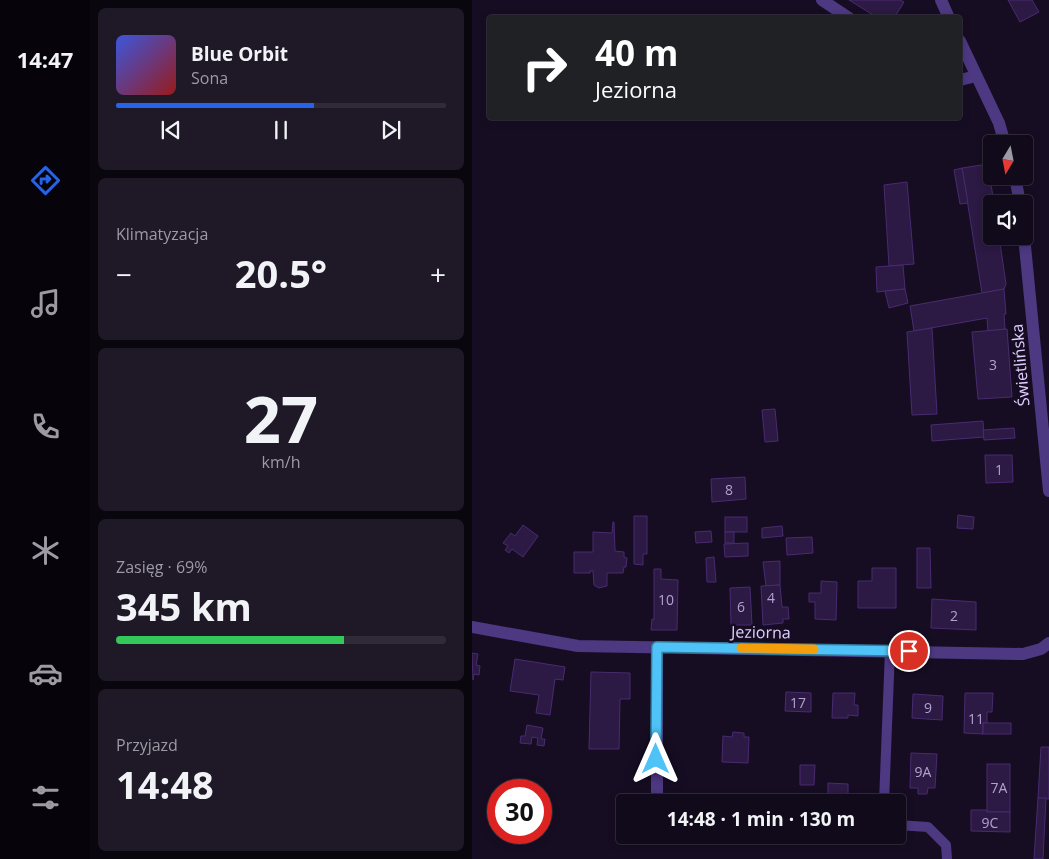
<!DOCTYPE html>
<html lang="pl">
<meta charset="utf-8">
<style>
body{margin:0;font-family:"Open Sans",sans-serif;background:#1e1827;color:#f1f3f6;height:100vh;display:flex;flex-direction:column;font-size:19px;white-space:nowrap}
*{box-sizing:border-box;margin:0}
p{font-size:16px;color:#9c9aa2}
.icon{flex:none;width:28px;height:28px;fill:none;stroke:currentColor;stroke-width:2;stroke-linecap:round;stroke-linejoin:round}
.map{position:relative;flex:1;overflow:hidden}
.sheet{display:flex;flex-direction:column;gap:8px;padding:8px;background:#09060e;width:382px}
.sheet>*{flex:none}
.banner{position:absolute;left:15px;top:15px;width:475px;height:105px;border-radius:5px;box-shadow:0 2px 8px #0003,0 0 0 1px #302b39;background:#202124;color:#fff;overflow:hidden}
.needle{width:32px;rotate:190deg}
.buttons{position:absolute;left:511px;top:135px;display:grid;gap:10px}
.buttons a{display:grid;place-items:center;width:50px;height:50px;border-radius:5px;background:#100a1a;box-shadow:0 2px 8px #0003,0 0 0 1px #302b39;font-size:25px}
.speed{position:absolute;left:15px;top:779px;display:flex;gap:10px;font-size:25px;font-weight:700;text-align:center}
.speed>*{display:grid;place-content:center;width:65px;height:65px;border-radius:50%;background:#100a1a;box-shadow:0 2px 8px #0003,0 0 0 1px #302b39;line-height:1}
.speed .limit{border:8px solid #d22;background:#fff;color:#111}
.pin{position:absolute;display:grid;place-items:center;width:42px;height:42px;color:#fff;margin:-21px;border:2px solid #fff;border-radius:50%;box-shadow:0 1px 5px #0007}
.me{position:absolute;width:55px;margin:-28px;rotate:0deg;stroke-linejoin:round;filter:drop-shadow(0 0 4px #0008)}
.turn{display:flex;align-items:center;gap:18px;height:105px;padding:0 25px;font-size:22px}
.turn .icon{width:65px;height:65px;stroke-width:2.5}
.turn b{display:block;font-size:35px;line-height:42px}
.big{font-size:38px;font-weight:700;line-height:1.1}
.sheet .widget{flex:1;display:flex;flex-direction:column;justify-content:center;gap:8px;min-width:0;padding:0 18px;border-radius:8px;background:#1e1827}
.sheet .dial{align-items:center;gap:0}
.dial b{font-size:65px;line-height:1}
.song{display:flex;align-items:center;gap:15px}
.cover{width:60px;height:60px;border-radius:8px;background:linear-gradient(135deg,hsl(230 70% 55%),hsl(0 70% 35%))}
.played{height:5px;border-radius:2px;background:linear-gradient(90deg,#2563eb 60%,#302b39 60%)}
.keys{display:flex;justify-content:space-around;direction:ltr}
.heat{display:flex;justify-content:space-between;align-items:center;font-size:28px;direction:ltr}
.charge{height:8px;border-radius:4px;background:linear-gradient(90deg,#34c759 69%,#302b39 0)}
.trip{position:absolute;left:144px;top:794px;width:290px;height:50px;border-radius:5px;background:#100a1a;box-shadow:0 2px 8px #0003,0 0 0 1px #302b39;font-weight:700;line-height:50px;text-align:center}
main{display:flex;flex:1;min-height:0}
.tabs{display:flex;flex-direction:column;width:90px;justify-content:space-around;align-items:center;background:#06040a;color:#9c9aa2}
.tabs .icon{width:35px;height:35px}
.tabs .on{color:#2563eb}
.tabs b{font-size:22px;color:#f1f3f6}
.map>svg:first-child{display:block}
</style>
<main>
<nav class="tabs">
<b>14:47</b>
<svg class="icon on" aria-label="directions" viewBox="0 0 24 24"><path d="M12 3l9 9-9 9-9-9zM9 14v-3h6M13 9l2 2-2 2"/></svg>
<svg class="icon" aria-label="music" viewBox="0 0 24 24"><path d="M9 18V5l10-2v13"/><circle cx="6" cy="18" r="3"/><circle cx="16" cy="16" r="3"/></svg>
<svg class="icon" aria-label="phone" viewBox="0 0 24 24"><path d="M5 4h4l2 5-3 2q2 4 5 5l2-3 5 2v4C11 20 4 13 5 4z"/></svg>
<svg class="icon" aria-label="climate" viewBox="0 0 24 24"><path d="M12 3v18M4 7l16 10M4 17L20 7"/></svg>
<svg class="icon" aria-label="car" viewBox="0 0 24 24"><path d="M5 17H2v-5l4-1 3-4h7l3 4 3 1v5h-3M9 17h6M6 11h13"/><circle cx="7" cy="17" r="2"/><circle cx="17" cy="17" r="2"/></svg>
<svg class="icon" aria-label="filters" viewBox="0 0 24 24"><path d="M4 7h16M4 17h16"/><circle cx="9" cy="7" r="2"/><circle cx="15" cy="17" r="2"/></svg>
</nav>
<section class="sheet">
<div class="widget">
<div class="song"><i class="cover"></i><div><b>Blue Orbit</b><p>Sona</p></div></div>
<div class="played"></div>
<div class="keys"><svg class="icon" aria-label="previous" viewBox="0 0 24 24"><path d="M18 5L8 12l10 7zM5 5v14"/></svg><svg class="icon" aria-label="pause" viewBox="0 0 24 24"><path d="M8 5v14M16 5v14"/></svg><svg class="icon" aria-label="next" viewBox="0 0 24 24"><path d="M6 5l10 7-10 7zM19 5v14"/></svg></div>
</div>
<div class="widget"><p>Klimatyzacja</p>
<div class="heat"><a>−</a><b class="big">20.5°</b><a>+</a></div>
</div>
<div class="widget dial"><b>27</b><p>km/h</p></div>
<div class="widget"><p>Zasięg · 69%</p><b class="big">345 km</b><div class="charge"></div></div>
<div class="widget"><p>Przyjazd</p><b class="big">14:48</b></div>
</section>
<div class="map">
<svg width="577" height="859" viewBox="0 0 577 859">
<rect width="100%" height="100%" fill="#160d23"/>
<!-- building -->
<g fill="#2c1944" stroke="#492b70">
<path d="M 377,0 L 428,0 L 432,2 L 422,18 L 406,18 Z"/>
<path d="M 536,0 L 560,0 L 567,12 L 548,22 Z"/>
<path d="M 516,164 L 522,204 L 520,204 L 520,236 L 527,236 L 534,284 L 532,289 L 510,293 L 490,168 Z"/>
<path d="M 490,168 L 496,203 L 488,204 L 482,170 Z"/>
<path d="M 435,182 L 442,264 L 417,266 L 412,185 Z"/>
<path d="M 431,265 L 433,289 L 405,292 L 404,267 Z"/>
<path d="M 433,289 L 436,303 L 417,308 L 413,291 Z"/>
<path d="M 532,289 L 534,314 L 532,314 L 533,329 L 516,331 L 515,318 L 442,331 L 438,306 Z"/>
<path d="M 460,328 L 465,414 L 440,415 L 435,332 Z"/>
<path d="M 535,329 L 540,397 L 506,399 L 500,332 Z"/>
<path d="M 303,409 L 306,441 L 293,442 L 290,410 Z"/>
<path d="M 511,421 L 512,437 L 460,441 L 459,425 Z"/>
<path d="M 542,428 L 543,438 L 512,440 L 511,430 Z"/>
<path d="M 513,455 L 540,455 L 541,482 L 514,483 Z"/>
<path d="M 273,477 L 274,499 L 240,502 L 239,479 Z"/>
<path d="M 486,515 L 502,517 L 501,529 L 485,528 Z"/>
<path d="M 162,516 L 175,516 L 175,554 L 171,554 L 171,565 L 162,564 Z"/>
<rect x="253" y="517" width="22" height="15"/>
<path d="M 141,522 L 142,522 L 143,551 L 152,552 L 152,557 L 155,558 L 154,567 L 152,567 L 151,573 L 135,573 L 135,586 L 127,588 L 122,585 L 121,571 L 118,571 L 118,573 L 102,573 L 102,552 L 121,552 L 121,532 L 140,533 Z"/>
<path d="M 51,525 L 66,536 L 51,557 L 40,549 L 37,553 L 33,550 L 36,546 L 31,543 L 39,533 L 43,536 Z"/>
<path d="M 310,526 L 311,536 L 290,538 L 290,528 Z"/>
<path d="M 239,531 L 240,542 L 224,543 L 223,532 Z"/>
<rect x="253" y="532" width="9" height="11"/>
<path d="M 340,537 L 341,553 L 315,555 L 314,538 Z"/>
<path d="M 276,543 L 276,556 L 253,557 L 252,544 Z"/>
<path d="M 445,548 L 458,548 L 459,588 L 445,588 Z"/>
<path d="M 242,557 L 244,582 L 235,582 L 234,558 Z"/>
<path d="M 308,561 L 308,585 L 294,586 L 291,562 Z"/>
<path d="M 400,568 L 424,568 L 424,608 L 386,608 L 386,581 L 400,581 Z"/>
<path d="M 182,569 L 189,569 L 189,579 L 206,580 L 205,630 L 179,630 L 180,619 L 182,620 Z"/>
<path d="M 349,581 L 365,582 L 364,620 L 343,619 L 343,602 L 337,602 L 337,593 L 349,593 Z"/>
<path d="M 308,585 L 310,607 L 316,607 L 317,619 L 311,619 L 311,623 L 291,625 L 289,586 Z"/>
<path d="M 278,587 L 280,625 L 259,625 L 258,588 Z"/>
<path d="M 460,599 L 504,602 L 504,630 L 459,628 Z"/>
<path d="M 0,653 L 6,654 L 4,665 L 8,666 L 7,675 L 2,674 L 1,680 Z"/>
<path d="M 43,659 L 93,667 L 91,680 L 83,679 L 78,715 L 64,713 L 67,695 L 38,691 Z"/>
<path d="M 119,672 L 158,673 L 158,699 L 148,699 L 147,749 L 117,749 Z"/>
<path d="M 314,692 L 339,693 L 339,712 L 313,711 Z"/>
<path d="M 361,693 L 383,693 L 382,705 L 386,705 L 386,716 L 376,715 L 376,718 L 360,718 Z"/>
<path d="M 493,693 L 521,693 L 520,712 L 515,712 L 515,723 L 511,723 L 511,734 L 492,733 Z"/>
<path d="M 441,694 L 471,696 L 470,720 L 440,718 Z"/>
<rect x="511" y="723" width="28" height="11"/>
<path d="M 55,725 L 71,728 L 69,739 L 73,739 L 72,746 L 65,745 L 66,738 L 60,737 L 59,744 L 48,743 L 49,736 L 53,736 Z"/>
<path d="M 261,732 L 272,733 L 272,737 L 277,737 L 276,763 L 250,762 L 251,736 L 260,737 Z"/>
<path d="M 569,747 L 577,747 L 577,799 L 566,798 Z"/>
<path d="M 439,753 L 465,754 L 463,788 L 456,788 L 455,794 L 446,794 L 446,788 L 438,788 Z"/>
<rect x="515" y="764" width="23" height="48"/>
<path d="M 328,765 L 343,765 L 342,785 L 328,785 Z"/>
<path d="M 356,783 L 376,784 L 376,802 L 356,802 Z"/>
<path d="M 566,798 L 574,798 L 571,859 L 562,859 Z"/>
<path d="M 499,810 L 515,810 L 515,812 L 538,812 L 538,832 L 499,831 Z"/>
</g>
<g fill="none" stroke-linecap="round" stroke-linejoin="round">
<!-- service -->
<g stroke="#4d3882" stroke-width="10">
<path d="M 412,802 L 418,650"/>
<path d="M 425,825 L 456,827 L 474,845 L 475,859"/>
</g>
<!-- minor -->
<g stroke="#4d3882" stroke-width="12">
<path d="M 350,0 L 377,18"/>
<path d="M 488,80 L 504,76"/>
<path d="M 0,627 L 106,646 L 551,654 L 569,649 L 577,643"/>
<path d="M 185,802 L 185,647"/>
</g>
<!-- tertiary -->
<g stroke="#4d3882" stroke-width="12">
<path d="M 469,0 L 477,18"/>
<path d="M 488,41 L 527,123 L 533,144"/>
<path d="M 543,176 L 548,204"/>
<path d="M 552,236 L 577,491"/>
</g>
</g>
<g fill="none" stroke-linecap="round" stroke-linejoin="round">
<defs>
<path id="route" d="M 184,759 L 185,647 L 437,651"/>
</defs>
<!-- route casing -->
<use href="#route" stroke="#337fa1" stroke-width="12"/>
<!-- route -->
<use href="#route" stroke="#4fc3f7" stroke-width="9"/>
<!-- slow -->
<path stroke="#f59e0b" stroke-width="9" d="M 269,648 L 342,649"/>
</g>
<g text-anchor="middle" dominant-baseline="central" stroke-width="5" stroke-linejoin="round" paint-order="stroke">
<!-- number labels -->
<g font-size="14" fill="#b3a2d0">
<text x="521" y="364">3</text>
<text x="527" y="469">1</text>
<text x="257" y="489">8</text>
<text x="299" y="597">4</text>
<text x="194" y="599">10</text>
<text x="269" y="606">6</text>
<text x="482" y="615">2</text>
<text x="326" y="702">17</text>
<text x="456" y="707">9</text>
<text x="504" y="718">11</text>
<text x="451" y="771">9A</text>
<text x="527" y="787">7A</text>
<text x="518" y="822">9C</text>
</g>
<!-- street labels -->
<g font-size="16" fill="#e0cfff" stroke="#160d23">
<text transform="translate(548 365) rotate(-95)">Świetlińska</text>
<text transform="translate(289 632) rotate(1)">Jeziorna</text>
</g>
</g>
</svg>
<div class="buttons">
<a><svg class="needle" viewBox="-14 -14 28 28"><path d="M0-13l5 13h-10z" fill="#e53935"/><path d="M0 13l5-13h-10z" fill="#9c9aa2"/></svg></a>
<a><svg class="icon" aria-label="sound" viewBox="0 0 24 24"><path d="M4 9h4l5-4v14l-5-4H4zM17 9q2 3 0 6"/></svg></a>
</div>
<div class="speed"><div class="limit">30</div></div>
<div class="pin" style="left:437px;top:651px;background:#d93025"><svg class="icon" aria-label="arrive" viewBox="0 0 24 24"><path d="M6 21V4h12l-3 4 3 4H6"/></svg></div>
<svg class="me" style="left:184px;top:759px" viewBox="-20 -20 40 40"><path d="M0-17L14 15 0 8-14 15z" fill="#4fc3f7" stroke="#fff" stroke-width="4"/></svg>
<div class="trip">14:48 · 1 min · 130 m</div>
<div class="banner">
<div class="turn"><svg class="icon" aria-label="right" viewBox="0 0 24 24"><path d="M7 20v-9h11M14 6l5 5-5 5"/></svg><div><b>40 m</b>Jeziorna</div></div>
</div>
</div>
</main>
